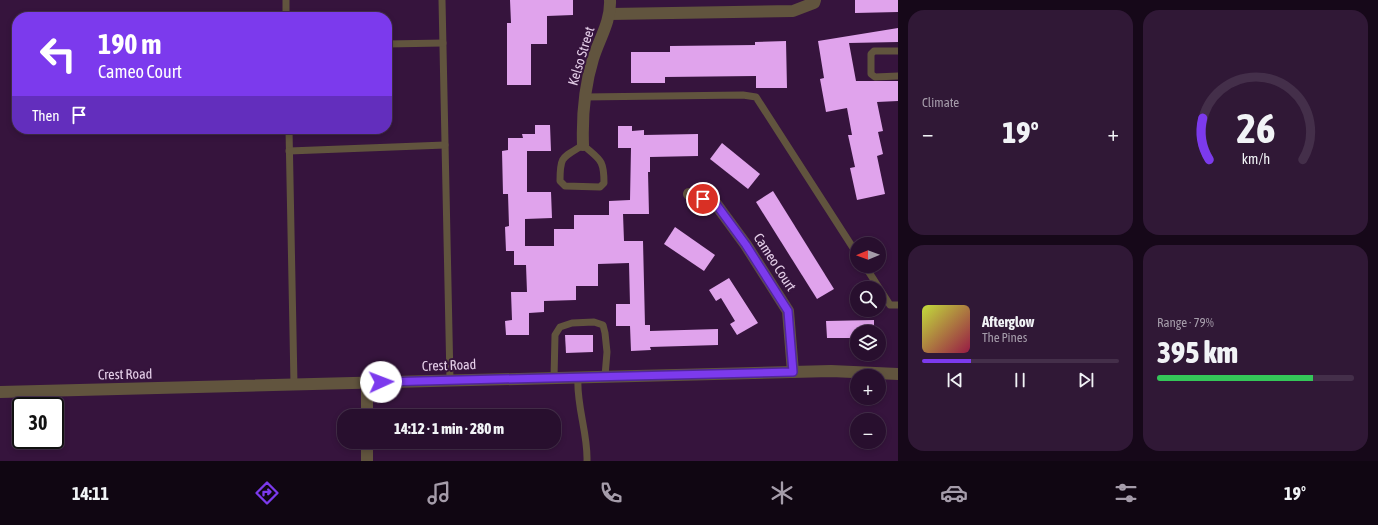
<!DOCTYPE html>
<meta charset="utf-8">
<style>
body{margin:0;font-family:"Asap Condensed",sans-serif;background:#301836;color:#f1f3f6;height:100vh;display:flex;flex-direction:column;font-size:15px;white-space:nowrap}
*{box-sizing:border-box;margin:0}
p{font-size:13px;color:#a59caa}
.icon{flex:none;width:22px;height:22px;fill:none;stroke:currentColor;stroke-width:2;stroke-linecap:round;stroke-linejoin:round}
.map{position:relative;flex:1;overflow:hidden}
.panel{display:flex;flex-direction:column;gap:10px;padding:10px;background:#160819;width:480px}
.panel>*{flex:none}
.hud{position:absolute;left:12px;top:12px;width:380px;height:122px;border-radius:16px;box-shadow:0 2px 6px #0003,0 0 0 1px #442f4a;background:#7c3aed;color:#fff;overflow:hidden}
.needle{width:26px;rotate:269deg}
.fabs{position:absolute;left:850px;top:237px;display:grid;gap:8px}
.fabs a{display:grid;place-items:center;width:36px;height:36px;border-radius:50%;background:#280f2e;box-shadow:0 2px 6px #0003,0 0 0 1px #442f4a;font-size:20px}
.speed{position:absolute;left:12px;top:397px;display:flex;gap:8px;font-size:20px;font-weight:700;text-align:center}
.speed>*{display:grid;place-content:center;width:52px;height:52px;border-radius:50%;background:#280f2e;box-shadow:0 2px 6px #0003,0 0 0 1px #442f4a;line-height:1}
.speed .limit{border:2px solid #111;border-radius:6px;background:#fff;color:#111}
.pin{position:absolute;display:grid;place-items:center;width:34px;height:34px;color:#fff;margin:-17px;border:2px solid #fff;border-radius:50%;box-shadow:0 1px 4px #0007}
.me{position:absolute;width:44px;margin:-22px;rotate:88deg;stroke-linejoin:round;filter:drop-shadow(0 0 3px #0008)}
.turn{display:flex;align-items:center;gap:14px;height:84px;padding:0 20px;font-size:18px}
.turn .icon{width:52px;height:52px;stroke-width:2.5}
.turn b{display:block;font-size:28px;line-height:34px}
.then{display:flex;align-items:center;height:38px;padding:0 20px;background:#0003;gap:8px;font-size:15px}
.big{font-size:30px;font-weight:800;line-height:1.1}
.panel .widget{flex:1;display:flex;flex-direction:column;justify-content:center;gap:6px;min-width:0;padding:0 14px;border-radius:16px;background:#301836}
.panel .dial{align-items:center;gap:0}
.dial svg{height:104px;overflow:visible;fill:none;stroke:#442f4a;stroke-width:7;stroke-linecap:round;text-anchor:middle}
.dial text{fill:#f1f3f6;stroke:none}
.song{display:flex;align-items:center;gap:12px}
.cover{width:48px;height:48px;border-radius:6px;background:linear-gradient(135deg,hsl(70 70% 55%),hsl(340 70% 35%))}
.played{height:4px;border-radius:2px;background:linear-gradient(90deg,#7c3aed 25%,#442f4a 25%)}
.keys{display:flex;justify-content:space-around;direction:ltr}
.heat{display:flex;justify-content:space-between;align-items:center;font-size:22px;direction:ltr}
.charge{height:6px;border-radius:3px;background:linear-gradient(90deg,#34c759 79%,#442f4a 0)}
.panel .tiles{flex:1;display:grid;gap:10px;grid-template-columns:repeat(2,1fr)}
.trip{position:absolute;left:337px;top:409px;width:224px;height:40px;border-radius:16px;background:#280f2e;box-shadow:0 2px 6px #0003,0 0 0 1px #442f4a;font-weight:800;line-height:40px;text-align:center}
.menu{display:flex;height:64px;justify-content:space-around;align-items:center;background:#100612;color:#a59caa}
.menu .icon{width:28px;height:28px}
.menu .on{color:#7c3aed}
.menu b{font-size:18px;color:#f1f3f6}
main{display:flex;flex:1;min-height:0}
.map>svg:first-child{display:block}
</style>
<main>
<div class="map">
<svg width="898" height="461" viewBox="0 0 898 461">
<rect width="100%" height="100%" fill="#36143d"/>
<!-- building -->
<g fill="#e0a3ec">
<path d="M 510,0 L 573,0 L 573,15 L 547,16 L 547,44 L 531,44 L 531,85 L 507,85 L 507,23 L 511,23 Z"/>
<path d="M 855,0 L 898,0 L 898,12 L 855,13 Z"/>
<path d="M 898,28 L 898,42 L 849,43 L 856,81 L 898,81 L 898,101 L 877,102 L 883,131 L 878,132 L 883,154 L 877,156 L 885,194 L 857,200 L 850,168 L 855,167 L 848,135 L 852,135 L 847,108 L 826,112 L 820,79 L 824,78 L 818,41 Z"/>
<path d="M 786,41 L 787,88 L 756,88 L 756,76 L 665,77 L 665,83 L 631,83 L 631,52 L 670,52 L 670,46 L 755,45 L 755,42 Z"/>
<path d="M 535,125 L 550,125 L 551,151 L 527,151 L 527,192 L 551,192 L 552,218 L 525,219 L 525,246 L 554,246 L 554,229 L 574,229 L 574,215 L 609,215 L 609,201 L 630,200 L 631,148 L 618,148 L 618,126 L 632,126 L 632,131 L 644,130 L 644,135 L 698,134 L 698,156 L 650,157 L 650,172 L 648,172 L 649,214 L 623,214 L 624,241 L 643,241 L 645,325 L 650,325 L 650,331 L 718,329 L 718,345 L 650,347 L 651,350 L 631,351 L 630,326 L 616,326 L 616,304 L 630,304 L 629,263 L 598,264 L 598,286 L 576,286 L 576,300 L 544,301 L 544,312 L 529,313 L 529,335 L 506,335 L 505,321 L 512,320 L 511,292 L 527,292 L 526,265 L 514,265 L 514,251 L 506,251 L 505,227 L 509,226 L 508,194 L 503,194 L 502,151 L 508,150 L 508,138 L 523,138 L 522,134 L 535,134 Z"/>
<path d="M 722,143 L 760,174 L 748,189 L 710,159 Z"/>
<path d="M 773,191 L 834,289 L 817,299 L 756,202 Z"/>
<path d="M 675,227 L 715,255 L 704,271 L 664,244 Z"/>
<path d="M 729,278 L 758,323 L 737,335 L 730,324 L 735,321 L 721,298 L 716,301 L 709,290 Z"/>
<path d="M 874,320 L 874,332 L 857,332 L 857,338 L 827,338 L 826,321 Z"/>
<path d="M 565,335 L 593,335 L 593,352 L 566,353 Z"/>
</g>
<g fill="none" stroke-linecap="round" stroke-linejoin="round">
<!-- lane -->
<g stroke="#61543e" stroke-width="7">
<path d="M 286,0 L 286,17"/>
<path d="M 442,0 L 450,380"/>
<path d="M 387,44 L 443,43"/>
<path d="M 898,51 L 874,51 L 871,54 L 871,74 L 875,77 L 898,76"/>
<path d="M 584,97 L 743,95 L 756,97 L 857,254"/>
<path d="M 289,129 L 294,384"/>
<path d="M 583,145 C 600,160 604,159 604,183 L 600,187 L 565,186 L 560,181 C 560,156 562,158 583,145 Z"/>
<path d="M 289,151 L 445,145"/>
<path d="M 865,266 L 890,305 L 898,305"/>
<path d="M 578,377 C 576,405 588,433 587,461"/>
<path d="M 554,378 L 555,335 L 560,327 L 572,323 L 594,322 L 603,325 L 605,333 L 607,352 L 605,376"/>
</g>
<!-- street -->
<g stroke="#61543e" stroke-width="12">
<path d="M 610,14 L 793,11 L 814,3 L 815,0"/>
<path d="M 583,145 C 582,115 584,88 593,59 C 599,39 611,22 610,0"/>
<path d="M 689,194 L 716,204 L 746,245 L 788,311 L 793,372"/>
<path d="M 367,383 L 367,416"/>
<path d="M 0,392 L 831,371 L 898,374"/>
<path d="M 367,442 L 367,461"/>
</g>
</g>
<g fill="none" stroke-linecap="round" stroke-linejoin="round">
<defs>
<path id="route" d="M 381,382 L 793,372 L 788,311 L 746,245 L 716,204 L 703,199"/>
</defs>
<!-- route casing -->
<use href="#route" stroke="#51269a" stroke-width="10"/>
<!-- route -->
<use href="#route" stroke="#7c3aed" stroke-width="7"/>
</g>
<g text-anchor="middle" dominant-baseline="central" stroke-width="4" stroke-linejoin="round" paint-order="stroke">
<!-- street labels -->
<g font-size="14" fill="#e5cfe9" stroke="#36143d">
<text transform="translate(581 56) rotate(-73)">Kelso Street</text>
<text transform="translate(775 262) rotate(57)">Cameo Court</text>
<text transform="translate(449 365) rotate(-2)">Crest Road</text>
<text transform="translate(125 374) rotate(-1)">Crest Road</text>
</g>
</g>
</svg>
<div class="fabs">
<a><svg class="needle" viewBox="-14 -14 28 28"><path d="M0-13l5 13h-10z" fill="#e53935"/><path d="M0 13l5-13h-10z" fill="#a59caa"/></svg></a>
<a><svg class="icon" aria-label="search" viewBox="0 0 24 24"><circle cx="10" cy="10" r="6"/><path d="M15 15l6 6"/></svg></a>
<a><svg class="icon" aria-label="layers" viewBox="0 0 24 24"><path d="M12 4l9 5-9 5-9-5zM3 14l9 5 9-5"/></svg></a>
<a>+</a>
<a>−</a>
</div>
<div class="speed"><div class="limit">30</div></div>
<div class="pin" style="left:703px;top:199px;background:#d93025"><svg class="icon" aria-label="arrive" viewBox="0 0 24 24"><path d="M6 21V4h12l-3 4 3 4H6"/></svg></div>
<svg class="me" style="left:381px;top:382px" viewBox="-20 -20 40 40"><circle r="19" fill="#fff"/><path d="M0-13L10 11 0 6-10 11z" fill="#7c3aed"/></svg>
<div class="trip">14:12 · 1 min · 280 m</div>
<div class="hud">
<div class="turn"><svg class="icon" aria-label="left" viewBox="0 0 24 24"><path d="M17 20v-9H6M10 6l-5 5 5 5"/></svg><div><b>190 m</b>Cameo Court</div></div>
<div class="then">Then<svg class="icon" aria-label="arrive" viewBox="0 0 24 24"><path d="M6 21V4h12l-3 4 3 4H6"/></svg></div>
</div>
</div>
<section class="panel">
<div class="tiles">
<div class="widget"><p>Climate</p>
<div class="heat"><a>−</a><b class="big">19°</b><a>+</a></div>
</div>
<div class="widget dial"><svg viewBox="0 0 100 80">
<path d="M14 69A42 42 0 1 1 86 69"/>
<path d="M14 69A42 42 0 0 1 9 37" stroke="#7c3aed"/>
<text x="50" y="56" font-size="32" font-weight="700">26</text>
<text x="50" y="72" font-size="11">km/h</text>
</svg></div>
<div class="widget">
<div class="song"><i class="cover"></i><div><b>Afterglow</b><p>The Pines</p></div></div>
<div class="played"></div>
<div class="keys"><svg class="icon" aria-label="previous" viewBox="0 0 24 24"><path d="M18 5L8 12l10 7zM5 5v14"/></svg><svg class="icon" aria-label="pause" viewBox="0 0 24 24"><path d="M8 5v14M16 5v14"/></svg><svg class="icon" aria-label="next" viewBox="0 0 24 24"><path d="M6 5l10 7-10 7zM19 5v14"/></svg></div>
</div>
<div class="widget"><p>Range · 79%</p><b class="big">395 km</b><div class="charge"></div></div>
</div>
</section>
</main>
<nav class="menu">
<b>14:11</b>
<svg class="icon on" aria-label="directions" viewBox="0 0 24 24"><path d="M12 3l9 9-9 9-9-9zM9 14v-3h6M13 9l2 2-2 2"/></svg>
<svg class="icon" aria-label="music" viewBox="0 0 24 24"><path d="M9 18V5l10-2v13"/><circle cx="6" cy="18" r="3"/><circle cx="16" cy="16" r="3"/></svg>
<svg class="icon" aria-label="phone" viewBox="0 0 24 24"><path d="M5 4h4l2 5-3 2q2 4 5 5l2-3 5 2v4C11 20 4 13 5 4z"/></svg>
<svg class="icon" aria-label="climate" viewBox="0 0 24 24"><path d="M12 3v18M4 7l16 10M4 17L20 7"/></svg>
<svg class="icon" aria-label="car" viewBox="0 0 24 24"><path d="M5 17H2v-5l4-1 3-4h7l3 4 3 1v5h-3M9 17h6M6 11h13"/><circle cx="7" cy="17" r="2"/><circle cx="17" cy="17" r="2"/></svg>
<svg class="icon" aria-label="filters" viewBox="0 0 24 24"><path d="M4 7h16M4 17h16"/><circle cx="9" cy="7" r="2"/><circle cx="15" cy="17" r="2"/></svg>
<b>19°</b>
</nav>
